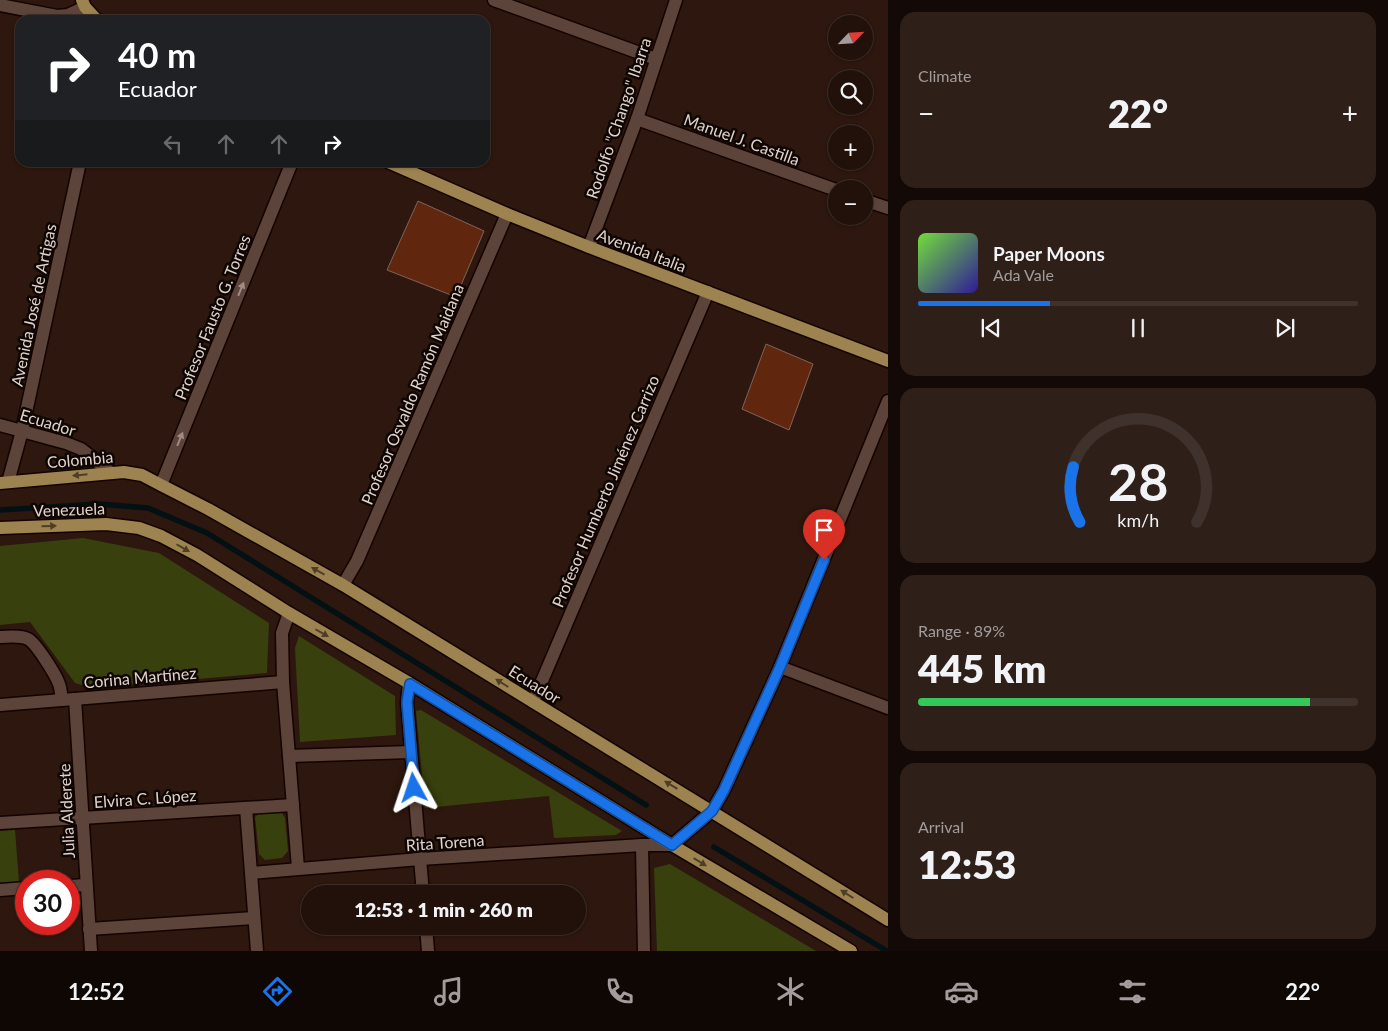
<!DOCTYPE html>
<meta charset="utf-8">
<style>
body{margin:0;font-family:Lato,sans-serif;background:#2e1f18;color:#f1f3f6;height:100vh;display:flex;flex-direction:column;font-size:19px;white-space:nowrap}
*{box-sizing:border-box;margin:0}
p{font-size:16px;color:#a29d9c}
.icon{flex:none;width:28px;height:28px;fill:none;stroke:currentColor;stroke-width:2;stroke-linecap:round;stroke-linejoin:round}
.map{position:relative;flex:1;overflow:hidden}
.sheet{display:flex;flex-direction:column;gap:12px;padding:12px;background:#130906;width:500px}
.sheet>*{flex:none}
.banner{position:absolute;left:15px;top:15px;width:475px;height:152px;border-radius:15px;box-shadow:0 1px 4px #0004,0 0 0 1px #3f312b;background:#202124;color:#fff;overflow:hidden}
.needle{width:32px;rotate:65deg}
.tools{position:absolute;left:828px;top:15px;display:grid;gap:10px}
.tools a{display:grid;place-items:center;width:45px;height:45px;border-radius:50%;background:#22110a;box-shadow:0 1px 4px #0004,0 0 0 1px #3f312b;font-size:25px}
.speed{position:absolute;left:15px;top:870px;display:flex;gap:10px;font-size:25px;font-weight:700;text-align:center}
.speed>*{display:grid;place-content:center;width:65px;height:65px;border-radius:50%;background:#22110a;box-shadow:0 1px 4px #0004,0 0 0 1px #3f312b;line-height:1}
.speed .limit{border:8px solid #d22;background:#fff;color:#111}
.pin{position:absolute;display:grid;place-items:center;width:42px;height:42px;color:#fff;margin:-51px -21px;border-radius:50% 50% 50% 0;rotate:-45deg;box-shadow:0 0 5px #0007}
.pin .icon{rotate:45deg}
.me{position:absolute;width:55px;margin:-28px;rotate:355deg;stroke-linejoin:round;filter:drop-shadow(0 0 4px #0008)}
.turn{display:flex;align-items:center;gap:18px;height:105px;padding:0 20px;font-size:22px}
.turn .icon{width:65px;height:65px;stroke-width:2.5}
.turn b{display:block;font-size:35px;line-height:42px}
.lanes{display:flex;align-items:center;height:48px;padding:0 20px;background:#0003;justify-content:center;gap:25px;direction:ltr}
.lanes .off{opacity:.35}
.big{font-size:38px;font-weight:800;line-height:1.1}
.sheet .tile{flex:1;display:flex;flex-direction:column;justify-content:center;gap:8px;min-width:0;padding:0 18px;border-radius:15px;background:#2e1f18}
.sheet .dial{align-items:center;gap:0}
.dial svg{height:130px;overflow:visible;fill:none;stroke:#3f312b;stroke-width:7;stroke-linecap:round;text-anchor:middle}
.dial text{fill:#f1f3f6;stroke:none}
.song{display:flex;align-items:center;gap:15px}
.cover{width:60px;height:60px;border-radius:8px;background:linear-gradient(135deg,hsl(100 70% 55%),hsl(250 70% 35%))}
.played{height:5px;border-radius:2px;background:linear-gradient(90deg,#1a73e8 30%,#3f312b 30%)}
.keys{display:flex;justify-content:space-around;direction:ltr}
.heat{display:flex;justify-content:space-between;align-items:center;font-size:28px;direction:ltr}
.charge{height:8px;border-radius:4px;background:linear-gradient(90deg,#34c759 89%,#3f312b 0)}
.trip{position:absolute;left:301px;top:885px;width:285px;height:50px;border-radius:25px;background:#22110a;box-shadow:0 1px 4px #0004,0 0 0 1px #3f312b;font-weight:800;line-height:50px;text-align:center}
.tabs{display:flex;height:80px;justify-content:space-around;align-items:center;background:#0e0704;color:#a29d9c}
.tabs .icon{width:35px;height:35px}
.tabs .current{color:#1a73e8}
.tabs b{font-size:22px;color:#f1f3f6}
main{display:flex;flex:1;min-height:0}
.map>svg:first-child{display:block}
</style>
<main>
<div class="map">
<svg width="888" height="951" viewBox="0 0 888 951">
<rect width="100%" height="100%" fill="#2d170e"/>
<!-- green -->
<g fill="#38400e">
<path d="M 83,538 L 159,553 L 269,623 L 267,673 L 91,688 L 75,683 L 30,622 L 0,625 L 0,546 Z"/>
<path d="M 299,636 L 395,696 L 396,735 L 300,742 L 295,648 Z"/>
<path d="M 421,710 L 622,831 L 616,835 L 554,838 L 549,796 L 425,808 L 416,711 Z"/>
<path d="M 280,810 L 285,818 L 288,851 L 282,858 L 265,860 L 259,854 L 255,817 L 262,811 Z"/>
<path d="M 15,830 L 19,882 L 0,883 L 0,831 Z"/>
<path d="M 670,864 L 816,951 L 657,951 L 654,868 Z"/>
</g>
<g fill="none" stroke-linecap="round" stroke-linejoin="round">
<!-- stream -->
<g stroke="#031114" stroke-width="5.5">
<path d="M 0,510 L 99,504 L 148,508 L 207,533 L 646,805"/>
<path d="M 714,847 L 887,951"/>
</g>
</g>
<!-- building -->
<g fill="#61270e" stroke="#7f6459">
<path d="M 418,201 L 484,231 L 456,297 L 387,270 Z"/>
<path d="M 766,344 L 813,364 L 789,430 L 742,409 Z"/>
</g>
<g fill="none" stroke-linecap="round" stroke-linejoin="round">
<defs>
<g id="minor">
<path d="M 494,0 L 656,59"/>
<path d="M 0,5 L 57,16 L 68,15 L 85,7"/>
<path d="M 637,119 L 836,190"/>
<path d="M 864,200 L 888,208"/>
<path d="M 589,247 L 637,119 L 676,0"/>
<path d="M 0,425 L 66,443 L 81,449 L 110,472"/>
<path d="M 8,482 L 22,431 L 80,162"/>
<path d="M 161,485 L 292,162"/>
<path d="M 343,585 L 357,561 L 507,214"/>
<path d="M 289,613 L 282,633 L 283,682 L 298,868"/>
<path d="M 0,637 C 8,637 20,635 28,639 C 36,643 56,675 59,684 C 61,689 61,695 62,700"/>
<path d="M 780,667 L 888,708"/>
<path d="M 409,683 L 407,702 L 423,894"/>
<path d="M 75,699 L 91,951"/>
<path d="M 533,702 L 708,292"/>
<path d="M 0,705 L 283,682"/>
<path d="M 289,756 L 410,752"/>
<path d="M 246,808 L 257,951"/>
<path d="M 0,823 L 293,805"/>
<path d="M 642,845 L 644,951"/>
<path d="M 251,873 L 420,859 L 642,845 L 672,845 L 712,811 L 724,790 L 780,667 L 888,401"/>
<path d="M 69,886 L 86,885"/>
<path d="M 0,890 L 26,888"/>
<path d="M 426,926 L 428,951"/>
<path d="M 89,929 L 254,918"/>
</g>
<g id="major">
<path d="M 82,0 L 85,7 L 97,20"/>
<path d="M 388,162 L 507,214 L 589,247 L 888,361"/>
<path d="M 0,483 L 124,472 L 142,475 L 161,485 L 208,509 L 343,585 L 888,920"/>
<path d="M 0,528 L 106,524 L 139,528 L 161,536 L 197,555 L 289,613 L 409,683 L 672,845 L 851,951"/>
</g>
</defs>
<!-- minor casing -->
<use href="#minor" stroke="#140300" stroke-width="15"/>
<!-- major casing -->
<use href="#major" stroke="#140300" stroke-width="15"/>
<!-- minor -->
<use href="#minor" stroke="#5d443a" stroke-width="12"/>
<!-- major -->
<use href="#major" stroke="#9c834f" stroke-width="12"/>
</g>
<!-- one-way arrows -->
<defs><path id="oneway-solid" d="M-6-.8H1V-3.2L6.5 0L1 3.2V.8H-6Z" transform="scale(1.25)"/></defs>
<g fill="#a08b83">
<use href="#oneway-solid" transform="translate(241 289) rotate(-68)"/>
<use href="#oneway-solid" transform="translate(180 439) rotate(-68)"/>
</g>
<g fill="#4e3e25">
<use href="#oneway-solid" transform="translate(80 475) rotate(174)"/>
<use href="#oneway-solid" transform="translate(49 526) rotate(-2)"/>
<use href="#oneway-solid" transform="translate(183 548) rotate(30)"/>
<use href="#oneway-solid" transform="translate(318 571) rotate(-151)"/>
<use href="#oneway-solid" transform="translate(322 633) rotate(30)"/>
<use href="#oneway-solid" transform="translate(502 683) rotate(-148)"/>
<use href="#oneway-solid" transform="translate(671 785) rotate(-149)"/>
<use href="#oneway-solid" transform="translate(700 862) rotate(31)"/>
<use href="#oneway-solid" transform="translate(847 894) rotate(-148)"/>
</g>
<g fill="none" stroke-linecap="round" stroke-linejoin="round">
<defs>
<path id="route" d="M 414,788 L 407,702 L 410,684 L 672,845 L 712,811 L 724,790 L 780,667 L 824,560"/>
</defs>
<!-- route casing -->
<use href="#route" stroke="#114b97" stroke-width="12"/>
<!-- route -->
<use href="#route" stroke="#1a73e8" stroke-width="9"/>
</g>
<g text-anchor="middle" dominant-baseline="central" stroke-width="5" stroke-linejoin="round" paint-order="stroke">
<!-- street labels -->
<g font-size="16" fill="#e2d2cc" stroke="#0e0603">
<text transform="translate(618 118) rotate(-71)">Rodolfo "Chango" Ibarra</text>
<text transform="translate(742 139) rotate(20)">Manuel J. Castilla</text>
<text transform="translate(642 250) rotate(21)">Avenida Italia</text>
<text transform="translate(33 305) rotate(-78)">Avenida José de Artigas</text>
<text transform="translate(212 317) rotate(-68)">Profesor Fausto G. Torres</text>
<text transform="translate(412 394) rotate(-67)">Profesor Osvaldo Ramón Maidana</text>
<text transform="translate(48 422) rotate(17)">Ecuador</text>
<text transform="translate(80 459) rotate(-5)">Colombia</text>
<text transform="translate(605 491) rotate(-67)">Profesor Humberto Jiménez Carrizo</text>
<text transform="translate(69 509) rotate(-2)">Venezuela</text>
<text transform="translate(140 677) rotate(-5)">Corina Martínez</text>
<text transform="translate(535 684) rotate(32)">Ecuador</text>
<text transform="translate(145 798) rotate(-4)">Elvira C. López</text>
<text transform="translate(66 811) rotate(-93)">Julia Alderete</text>
<text transform="translate(445 842) rotate(-4)">Rita Torena</text>
</g>
</g>
</svg>
<div class="tools">
<a><svg class="needle" viewBox="-14 -14 28 28"><path d="M0-13l5 13h-10z" fill="#e53935"/><path d="M0 13l5-13h-10z" fill="#a29d9c"/></svg></a>
<a><svg class="icon" aria-label="search" viewBox="0 0 24 24"><circle cx="10" cy="10" r="6"/><path d="M15 15l6 6"/></svg></a>
<a>+</a>
<a>−</a>
</div>
<div class="speed"><div class="limit">30</div></div>
<div class="pin" style="left:824px;top:560px;background:#d93025"><svg class="icon" aria-label="arrive" viewBox="0 0 24 24"><path d="M6 21V4h12l-3 4 3 4H6"/></svg></div>
<svg class="me" style="left:414px;top:788px" viewBox="-20 -20 40 40"><path d="M0-17L14 15 0 8-14 15z" fill="#1a73e8" stroke="#fff" stroke-width="4"/></svg>
<div class="trip">12:53 · 1 min · 260 m</div>
<div class="banner">
<div class="turn"><svg class="icon" aria-label="right" viewBox="0 0 24 24"><path d="M7 20v-9h11M14 6l5 5-5 5"/></svg><div><b>40 m</b>Ecuador</div></div>
<div class="lanes"><svg class="icon off" aria-label="left" viewBox="0 0 24 24"><path d="M17 20v-9H6M10 6l-5 5 5 5"/></svg><svg class="icon off" aria-label="ahead" viewBox="0 0 24 24"><path d="M12 20V5M6 11l6-6 6 6"/></svg><svg class="icon off" aria-label="ahead" viewBox="0 0 24 24"><path d="M12 20V5M6 11l6-6 6 6"/></svg><svg class="icon" aria-label="right" viewBox="0 0 24 24"><path d="M7 20v-9h11M14 6l5 5-5 5"/></svg></div>
</div>
</div>
<section class="sheet">
<div class="tile"><p>Climate</p>
<div class="heat"><a>−</a><b class="big">22°</b><a>+</a></div>
</div>
<div class="tile">
<div class="song"><i class="cover"></i><div><b>Paper Moons</b><p>Ada Vale</p></div></div>
<div class="played"></div>
<div class="keys"><svg class="icon" aria-label="previous" viewBox="0 0 24 24"><path d="M18 5L8 12l10 7zM5 5v14"/></svg><svg class="icon" aria-label="pause" viewBox="0 0 24 24"><path d="M8 5v14M16 5v14"/></svg><svg class="icon" aria-label="next" viewBox="0 0 24 24"><path d="M6 5l10 7-10 7zM19 5v14"/></svg></div>
</div>
<div class="tile dial"><svg viewBox="0 0 100 80">
<path d="M14 69A42 42 0 1 1 86 69"/>
<path d="M14 69A42 42 0 0 1 10 35" stroke="#1a73e8"/>
<text x="50" y="56" font-size="32" font-weight="700">28</text>
<text x="50" y="72" font-size="11">km/h</text>
</svg></div>
<div class="tile"><p>Range · 89%</p><b class="big">445 km</b><div class="charge"></div></div>
<div class="tile"><p>Arrival</p><b class="big">12:53</b></div>
</section>
</main>
<nav class="tabs">
<b>12:52</b>
<svg class="icon current" aria-label="directions" viewBox="0 0 24 24"><path d="M12 3l9 9-9 9-9-9zM9 14v-3h6M13 9l2 2-2 2"/></svg>
<svg class="icon" aria-label="music" viewBox="0 0 24 24"><path d="M9 18V5l10-2v13"/><circle cx="6" cy="18" r="3"/><circle cx="16" cy="16" r="3"/></svg>
<svg class="icon" aria-label="phone" viewBox="0 0 24 24"><path d="M5 4h4l2 5-3 2q2 4 5 5l2-3 5 2v4C11 20 4 13 5 4z"/></svg>
<svg class="icon" aria-label="climate" viewBox="0 0 24 24"><path d="M12 3v18M4 7l16 10M4 17L20 7"/></svg>
<svg class="icon" aria-label="car" viewBox="0 0 24 24"><path d="M5 17H2v-5l4-1 3-4h7l3 4 3 1v5h-3M9 17h6M6 11h13"/><circle cx="7" cy="17" r="2"/><circle cx="17" cy="17" r="2"/></svg>
<svg class="icon" aria-label="filters" viewBox="0 0 24 24"><path d="M4 7h16M4 17h16"/><circle cx="9" cy="7" r="2"/><circle cx="15" cy="17" r="2"/></svg>
<b>22°</b>
</nav>
